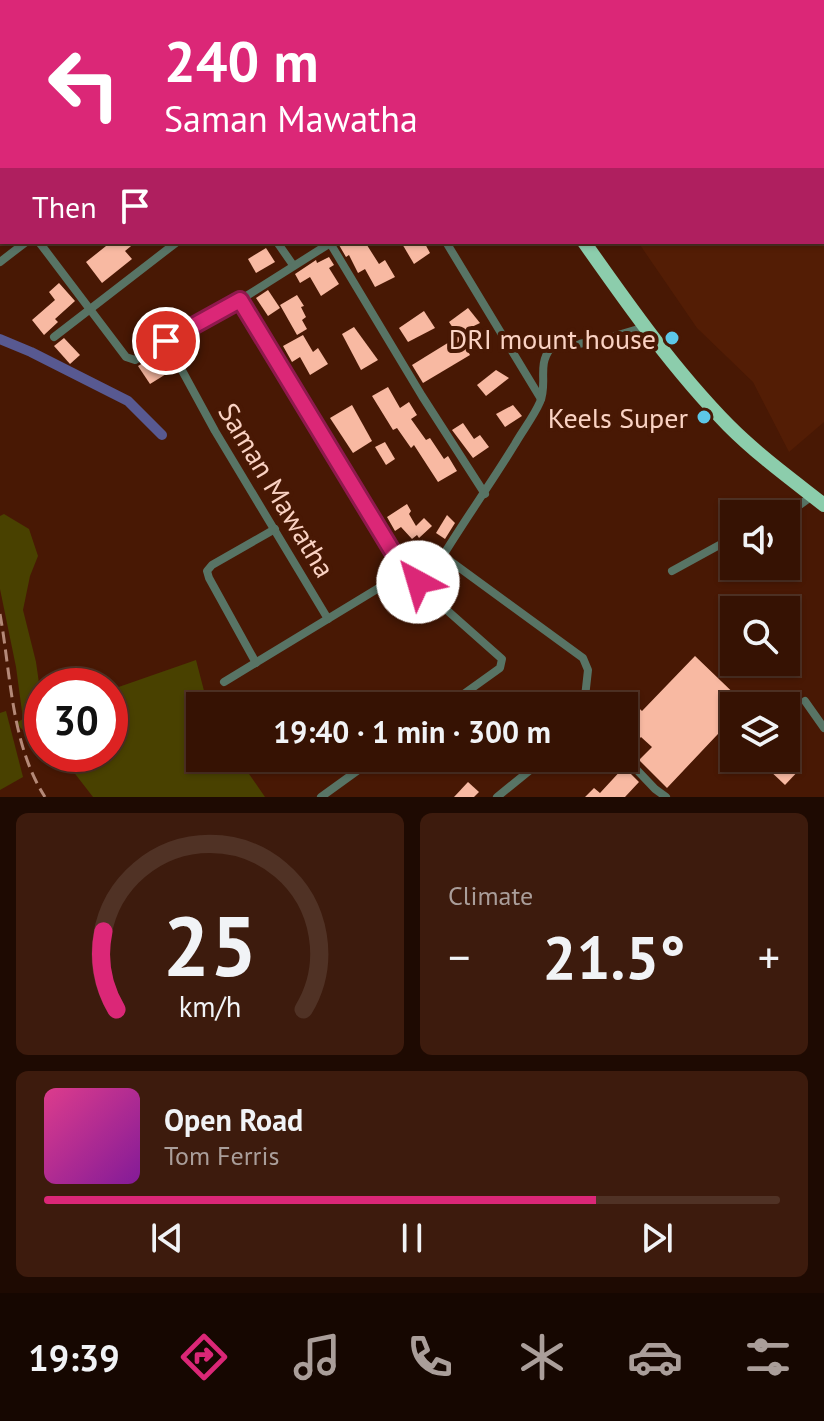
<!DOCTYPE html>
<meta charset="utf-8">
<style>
body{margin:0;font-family:"PT Sans",sans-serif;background:#3d1b0d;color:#f1f3f6;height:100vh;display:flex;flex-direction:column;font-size:30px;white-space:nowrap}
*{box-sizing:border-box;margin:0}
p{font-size:26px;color:#aa9e9a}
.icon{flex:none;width:44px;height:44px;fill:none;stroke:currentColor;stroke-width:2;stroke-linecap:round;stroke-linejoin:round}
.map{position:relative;height:797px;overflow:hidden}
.drawer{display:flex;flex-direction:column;gap:16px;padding:16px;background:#1e0a02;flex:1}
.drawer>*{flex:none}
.banner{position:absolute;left:0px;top:0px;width:824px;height:244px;box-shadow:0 2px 6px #0004,0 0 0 2px #503225;background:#db2777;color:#fff;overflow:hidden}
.buttons{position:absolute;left:720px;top:500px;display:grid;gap:16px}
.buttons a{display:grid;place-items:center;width:80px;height:80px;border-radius:0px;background:#361203;box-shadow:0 2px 6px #0004,0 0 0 2px #503225;font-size:40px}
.speed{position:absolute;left:24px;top:668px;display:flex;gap:16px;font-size:40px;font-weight:700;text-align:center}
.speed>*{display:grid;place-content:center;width:104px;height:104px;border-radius:50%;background:#361203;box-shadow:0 2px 6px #0004,0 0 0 2px #503225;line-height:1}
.speed .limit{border:12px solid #d22;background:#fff;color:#111}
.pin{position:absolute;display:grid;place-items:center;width:68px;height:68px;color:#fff;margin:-34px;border:4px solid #fff;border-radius:50%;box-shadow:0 2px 8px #0007}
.me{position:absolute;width:88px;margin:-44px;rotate:321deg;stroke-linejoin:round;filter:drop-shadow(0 0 6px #0008)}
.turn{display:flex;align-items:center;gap:28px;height:168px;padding:0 32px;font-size:36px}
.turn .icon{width:104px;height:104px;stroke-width:2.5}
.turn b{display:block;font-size:56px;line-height:68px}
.then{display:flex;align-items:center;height:76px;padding:0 32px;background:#0003;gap:16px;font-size:30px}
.big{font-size:60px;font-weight:800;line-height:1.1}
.drawer .widget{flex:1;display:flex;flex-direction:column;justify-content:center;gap:12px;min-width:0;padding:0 28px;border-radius:12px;background:#3d1b0d}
.drawer .dial{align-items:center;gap:0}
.dial svg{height:208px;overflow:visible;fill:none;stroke:#503225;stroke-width:7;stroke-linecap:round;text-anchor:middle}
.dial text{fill:#f1f3f6;stroke:none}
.song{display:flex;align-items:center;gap:24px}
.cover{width:96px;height:96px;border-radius:12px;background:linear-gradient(135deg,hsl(330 70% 55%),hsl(290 70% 35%))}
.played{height:8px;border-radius:4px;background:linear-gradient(90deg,#db2777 75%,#503225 75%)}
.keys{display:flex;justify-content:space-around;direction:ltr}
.heat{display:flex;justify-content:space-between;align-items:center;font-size:44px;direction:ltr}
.drawer .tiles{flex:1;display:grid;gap:16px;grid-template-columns:1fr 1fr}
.widget:last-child{grid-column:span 2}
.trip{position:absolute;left:186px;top:692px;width:452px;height:80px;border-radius:0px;background:#361203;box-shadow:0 2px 6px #0004,0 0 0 2px #503225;font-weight:800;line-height:80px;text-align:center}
.menu{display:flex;height:128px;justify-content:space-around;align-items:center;background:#160701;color:#aa9e9a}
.menu .icon{width:56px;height:56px}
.menu .active{color:#db2777}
.menu b{font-size:36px;color:#f1f3f6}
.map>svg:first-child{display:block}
</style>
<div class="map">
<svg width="824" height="797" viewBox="0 0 824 797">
<rect width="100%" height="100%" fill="#481804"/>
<!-- built -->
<path fill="#531d05" d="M 445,0 L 824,0 L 824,422 L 789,452 L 753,382 L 697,328 L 638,242 L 822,242 L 822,2 Z"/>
<!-- green -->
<g fill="#494100">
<path d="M 4,514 L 29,529 L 38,556 L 30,576 L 23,610 L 36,662 L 41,697 L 24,718 L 42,713 L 42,750 L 16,723 L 23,719 L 16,667 L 0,589 L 0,516 Z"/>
<path d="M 196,660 L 208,706 L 200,706 L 200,758 L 238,758 L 265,797 L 93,797 L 69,766 L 49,754 L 110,754 L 110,690 Z"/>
<path d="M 6,711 L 23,777 L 0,790 L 0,713 Z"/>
</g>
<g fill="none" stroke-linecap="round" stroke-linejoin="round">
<!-- canal -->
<path stroke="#585991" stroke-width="10" d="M 0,339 L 31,352 L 128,401 L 162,435"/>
</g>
<!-- building -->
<g fill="#f8b9a2">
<path d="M 111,242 L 136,242 L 125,251 L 132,259 L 102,283 L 86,262 Z"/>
<path d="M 343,242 L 365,242 L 379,264 L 385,260 L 395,277 L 375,287 L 365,269 L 358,273 L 349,255 L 346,257 L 339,245 Z"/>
<path d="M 401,242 L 424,242 L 430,253 L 414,264 Z"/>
<path d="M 266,248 L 275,262 L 256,273 L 248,259 Z"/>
<path d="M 329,257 L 334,265 L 329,268 L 339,284 L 321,296 L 310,277 L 300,283 L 295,274 L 316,260 L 317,263 Z"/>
<path d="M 59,283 L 75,301 L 55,319 L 58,322 L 44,335 L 32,320 L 55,300 L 49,292 Z"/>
<path d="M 268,290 L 280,308 L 268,316 L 256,298 Z"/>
<path d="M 297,295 L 304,306 L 301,307 L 306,317 L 302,320 L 307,329 L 297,335 L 280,305 Z"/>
<path d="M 468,308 L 480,323 L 457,334 L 449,322 Z"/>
<path d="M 424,311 L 435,328 L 408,342 L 399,328 Z"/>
<path d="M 354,327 L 378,360 L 361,370 L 342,334 Z"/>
<path d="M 303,335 L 313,352 L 318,348 L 328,364 L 310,375 L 300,357 L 292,362 L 283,346 Z"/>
<path d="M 459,336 L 470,355 L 423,383 L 412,365 Z"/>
<path d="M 64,338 L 80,355 L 70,364 L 54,346 Z"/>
<path d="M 159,353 L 171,371 L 150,384 L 138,366 Z"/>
<path d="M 496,370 L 509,378 L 486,396 L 477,385 Z"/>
<path d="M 388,387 L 400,408 L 409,402 L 417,415 L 411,419 L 426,440 L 430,438 L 444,459 L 448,456 L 457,471 L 438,482 L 414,445 L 411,448 L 397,428 L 393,430 L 372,396 Z"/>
<path d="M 352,405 L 372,441 L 353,453 L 330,418 Z"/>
<path d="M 513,405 L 522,416 L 505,427 L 496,414 Z"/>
<path d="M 463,423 L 474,439 L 480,435 L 489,447 L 473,458 L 452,430 Z"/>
<path d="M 385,442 L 395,459 L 386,465 L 375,447 Z"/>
<path d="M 407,504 L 411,511 L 409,514 L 416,526 L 424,518 L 432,526 L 419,538 L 417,535 L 412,539 L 401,527 L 395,531 L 387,517 Z"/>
<path d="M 447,515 L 455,523 L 445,539 L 436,533 Z"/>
<path d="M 695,656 L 747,706 L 734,706 L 734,717 L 667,788 L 639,760 L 652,747 L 641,737 L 630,748 L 624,742 L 624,706 L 616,706 L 626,696 L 642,711 Z"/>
<path d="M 774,758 L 790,758 L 801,768 L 785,785 L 766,767 Z"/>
<path d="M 624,767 L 639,782 L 625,797 L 585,797 L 594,788 L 600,793 Z"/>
<path d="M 468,782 L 479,792 L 474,797 L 454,797 Z"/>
</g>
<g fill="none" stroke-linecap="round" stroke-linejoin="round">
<!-- minor -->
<g stroke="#587465" stroke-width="8">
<path d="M 97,0 L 98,2"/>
<path d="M 23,2 L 26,0"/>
<path d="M 182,2 L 184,0"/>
<path d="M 0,20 L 2,19"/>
<path d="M 0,143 L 2,141"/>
<path d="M 39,242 L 126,357 L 135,360 L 166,341"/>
<path d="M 277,242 L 293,265"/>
<path d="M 446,242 L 541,399"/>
<path d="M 330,243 L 422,396 L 485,494"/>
<path d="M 0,262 L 26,242"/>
<path d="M 240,300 L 405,572 L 423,589"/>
<path d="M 54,337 L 177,242"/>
<path d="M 786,515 L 812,496"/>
<path d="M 442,555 L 583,658 L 588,670 L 584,706"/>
<path d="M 672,571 L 734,537"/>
<path d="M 328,619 L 215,431 L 166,341 L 240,300 L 332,242"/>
<path d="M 256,663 L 209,578 L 207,571 L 212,565 L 275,529"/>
<path d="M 224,682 L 405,572"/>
<path d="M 805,701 L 824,728"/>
<path d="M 447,706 L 500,668 L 502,659 L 423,589 C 451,539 485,493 515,444 C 523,430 534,416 540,402 C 548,384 537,366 550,349 L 601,340 L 645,327"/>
<path d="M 636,769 L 655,789 L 666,797"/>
<path d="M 321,797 L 375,758"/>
<path d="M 497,797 L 545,758"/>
</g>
<!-- trunk -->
<g stroke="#8ccdac" stroke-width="14">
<path d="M 433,0 L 434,2"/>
<path d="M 584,242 C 629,306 674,370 729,426 C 758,455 791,479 824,505"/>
</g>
<!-- rail -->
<path stroke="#b48978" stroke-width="3" stroke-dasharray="12 6" stroke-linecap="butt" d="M 0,614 C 11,675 11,744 45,797"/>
</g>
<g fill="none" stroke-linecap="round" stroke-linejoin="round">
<defs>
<path id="route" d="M 166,341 L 240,300 L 405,572 L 418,582"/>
</defs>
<!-- route casing -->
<use href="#route" stroke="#8e194d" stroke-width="20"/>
<!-- route -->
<use href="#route" stroke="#db2777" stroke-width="14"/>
</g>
<!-- markers -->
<g fill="#5dc7e8" stroke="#481804" stroke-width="3">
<circle cx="672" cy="338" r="8"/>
<circle cx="704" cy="417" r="8"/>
</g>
<g text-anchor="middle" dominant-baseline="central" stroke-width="8" stroke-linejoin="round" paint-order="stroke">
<!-- poi labels -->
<g font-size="28" fill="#fad2c3" stroke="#481804" text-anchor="end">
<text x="656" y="338">DRI mount house</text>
<text x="688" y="417">Keels Super</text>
</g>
<!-- street labels -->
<g font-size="28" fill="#fad2c3" stroke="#481804">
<text transform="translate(277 490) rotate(59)">Saman Mawatha</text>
</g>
</g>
</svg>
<div class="buttons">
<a><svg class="icon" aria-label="sound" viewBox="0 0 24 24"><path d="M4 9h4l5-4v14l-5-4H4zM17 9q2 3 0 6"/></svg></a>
<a><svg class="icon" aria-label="search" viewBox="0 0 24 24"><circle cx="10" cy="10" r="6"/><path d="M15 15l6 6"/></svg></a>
<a><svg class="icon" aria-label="layers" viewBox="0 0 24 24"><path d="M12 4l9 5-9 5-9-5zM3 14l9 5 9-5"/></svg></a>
</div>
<div class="speed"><div class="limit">30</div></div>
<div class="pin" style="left:166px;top:341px;background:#d93025"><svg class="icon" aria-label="arrive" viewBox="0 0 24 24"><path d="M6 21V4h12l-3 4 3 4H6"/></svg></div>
<svg class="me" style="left:418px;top:582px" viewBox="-20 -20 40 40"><circle r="19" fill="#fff"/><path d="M0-13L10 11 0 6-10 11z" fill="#db2777"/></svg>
<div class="trip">19:40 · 1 min · 300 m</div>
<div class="banner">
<div class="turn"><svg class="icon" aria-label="left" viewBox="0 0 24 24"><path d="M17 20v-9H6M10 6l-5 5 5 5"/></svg><div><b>240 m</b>Saman Mawatha</div></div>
<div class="then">Then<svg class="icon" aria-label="arrive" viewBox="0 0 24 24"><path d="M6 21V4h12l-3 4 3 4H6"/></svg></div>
</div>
</div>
<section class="drawer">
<div class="tiles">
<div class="widget dial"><svg viewBox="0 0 100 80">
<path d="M14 69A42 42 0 1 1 86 69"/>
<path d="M14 69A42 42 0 0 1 9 39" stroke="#db2777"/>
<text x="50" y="56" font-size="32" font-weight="700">25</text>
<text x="50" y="72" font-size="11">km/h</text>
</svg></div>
<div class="widget"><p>Climate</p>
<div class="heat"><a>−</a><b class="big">21.5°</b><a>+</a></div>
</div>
<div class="widget">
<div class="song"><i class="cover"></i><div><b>Open Road</b><p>Tom Ferris</p></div></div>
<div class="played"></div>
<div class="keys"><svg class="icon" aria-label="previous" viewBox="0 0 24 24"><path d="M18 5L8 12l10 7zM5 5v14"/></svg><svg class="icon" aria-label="pause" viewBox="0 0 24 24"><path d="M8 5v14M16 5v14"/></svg><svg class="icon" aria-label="next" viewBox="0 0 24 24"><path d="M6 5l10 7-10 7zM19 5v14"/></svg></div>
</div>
</div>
</section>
<nav class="menu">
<b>19:39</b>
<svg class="icon active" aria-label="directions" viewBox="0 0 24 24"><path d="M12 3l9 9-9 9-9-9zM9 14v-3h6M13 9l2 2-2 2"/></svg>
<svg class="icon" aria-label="music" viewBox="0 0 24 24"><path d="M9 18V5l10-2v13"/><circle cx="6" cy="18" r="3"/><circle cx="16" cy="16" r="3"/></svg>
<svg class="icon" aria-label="phone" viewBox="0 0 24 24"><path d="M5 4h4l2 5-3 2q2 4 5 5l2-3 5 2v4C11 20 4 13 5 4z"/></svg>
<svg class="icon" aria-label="climate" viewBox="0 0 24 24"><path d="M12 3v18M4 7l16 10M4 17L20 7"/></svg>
<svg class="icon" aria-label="car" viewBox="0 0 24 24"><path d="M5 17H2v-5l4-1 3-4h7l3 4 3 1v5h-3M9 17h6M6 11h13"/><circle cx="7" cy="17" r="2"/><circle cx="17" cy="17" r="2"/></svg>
<svg class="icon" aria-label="filters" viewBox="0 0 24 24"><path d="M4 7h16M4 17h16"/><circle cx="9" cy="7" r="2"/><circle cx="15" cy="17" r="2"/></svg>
</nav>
